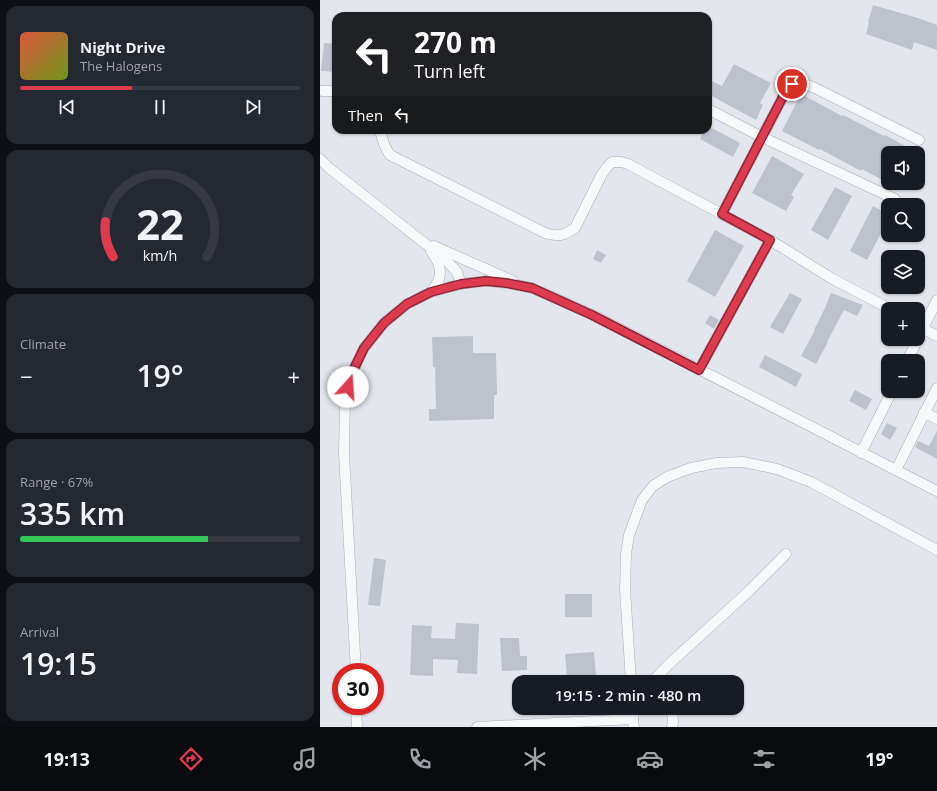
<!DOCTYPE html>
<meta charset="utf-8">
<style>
body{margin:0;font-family:"Open Sans",sans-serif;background:#242831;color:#f1f3f6;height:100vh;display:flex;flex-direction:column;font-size:15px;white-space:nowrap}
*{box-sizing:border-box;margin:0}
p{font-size:13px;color:#9ea1a6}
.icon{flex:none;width:22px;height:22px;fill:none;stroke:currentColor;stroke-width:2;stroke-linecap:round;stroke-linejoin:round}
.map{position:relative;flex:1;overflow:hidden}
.sheet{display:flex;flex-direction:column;gap:6px;padding:6px;background:#0d0f14;width:320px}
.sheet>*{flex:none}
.guide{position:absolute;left:12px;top:12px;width:380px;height:122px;border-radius:12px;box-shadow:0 1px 3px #0004;background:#202124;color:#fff;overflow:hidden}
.buttons{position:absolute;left:561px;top:146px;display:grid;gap:8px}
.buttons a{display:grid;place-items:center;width:44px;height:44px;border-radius:8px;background:#171b24;box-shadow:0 1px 3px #0004;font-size:20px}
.speed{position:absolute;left:12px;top:663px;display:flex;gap:8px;font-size:20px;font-weight:700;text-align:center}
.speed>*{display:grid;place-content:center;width:52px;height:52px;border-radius:50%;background:#171b24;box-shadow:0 1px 3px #0004;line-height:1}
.speed .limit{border:6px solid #d22;background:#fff;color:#111}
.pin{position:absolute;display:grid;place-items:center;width:34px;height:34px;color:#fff;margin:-17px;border:2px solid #fff;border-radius:50%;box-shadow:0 1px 4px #0007}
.me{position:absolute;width:44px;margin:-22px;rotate:19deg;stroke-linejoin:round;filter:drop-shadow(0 0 3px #0008)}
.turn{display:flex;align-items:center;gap:14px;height:84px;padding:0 16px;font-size:18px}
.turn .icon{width:52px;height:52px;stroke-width:2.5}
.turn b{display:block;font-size:28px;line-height:34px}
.then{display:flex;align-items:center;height:38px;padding:0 16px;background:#0003;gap:8px;font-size:15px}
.big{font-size:30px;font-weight:600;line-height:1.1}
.sheet .card{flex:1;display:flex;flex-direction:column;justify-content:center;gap:6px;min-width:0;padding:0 14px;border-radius:12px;background:#242831}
.sheet .dial{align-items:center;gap:0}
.dial svg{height:104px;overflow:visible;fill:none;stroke:#363941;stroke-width:7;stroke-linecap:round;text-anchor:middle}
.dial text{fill:#f1f3f6;stroke:none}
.song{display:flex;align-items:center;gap:12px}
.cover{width:48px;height:48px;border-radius:6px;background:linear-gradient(135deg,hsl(10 70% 55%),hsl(80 70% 35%))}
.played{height:4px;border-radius:2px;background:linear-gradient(90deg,#de3b51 40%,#363941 40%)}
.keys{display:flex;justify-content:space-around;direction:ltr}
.heat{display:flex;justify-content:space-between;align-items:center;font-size:22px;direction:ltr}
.charge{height:6px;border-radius:3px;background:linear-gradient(90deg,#34c759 67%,#363941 0)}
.trip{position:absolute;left:192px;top:675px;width:232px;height:40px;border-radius:12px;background:#171b24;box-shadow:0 1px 3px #0004;font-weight:600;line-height:40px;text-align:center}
.menu{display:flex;height:64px;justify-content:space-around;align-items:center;background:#090b0e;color:#9ea1a6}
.menu .icon{width:28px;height:28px}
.menu .selected{color:#de3b51}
.menu b{font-size:18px;color:#f1f3f6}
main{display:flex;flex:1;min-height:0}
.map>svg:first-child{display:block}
</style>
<main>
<section class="sheet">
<div class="card">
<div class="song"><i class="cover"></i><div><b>Night Drive</b><p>The Halogens</p></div></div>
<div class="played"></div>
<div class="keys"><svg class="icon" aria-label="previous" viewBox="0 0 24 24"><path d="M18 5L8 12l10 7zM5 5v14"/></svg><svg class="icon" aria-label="pause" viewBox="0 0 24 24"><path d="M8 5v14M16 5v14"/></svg><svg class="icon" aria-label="next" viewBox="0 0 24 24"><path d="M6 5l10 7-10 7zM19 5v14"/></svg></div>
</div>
<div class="card dial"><svg viewBox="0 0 100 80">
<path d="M14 69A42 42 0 1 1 86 69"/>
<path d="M14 69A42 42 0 0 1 8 42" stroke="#de3b51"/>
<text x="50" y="56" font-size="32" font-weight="700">22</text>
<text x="50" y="72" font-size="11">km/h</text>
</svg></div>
<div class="card"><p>Climate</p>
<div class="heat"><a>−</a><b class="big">19°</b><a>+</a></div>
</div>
<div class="card"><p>Range · 67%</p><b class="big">335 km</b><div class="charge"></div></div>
<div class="card"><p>Arrival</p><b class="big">19:15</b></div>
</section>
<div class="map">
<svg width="617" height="727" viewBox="0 0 617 727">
<rect width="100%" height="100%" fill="#e3e7ed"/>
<!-- building -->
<g fill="#bdc2cd">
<path d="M 553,5 L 598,18 L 617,25 L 617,50 L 594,42 L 592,50 L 546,34 L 549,23 L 548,22 Z"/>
<path d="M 4,43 L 16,44 L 16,72 L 1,71 Z"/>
<path d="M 414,64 L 451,83 L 440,103 L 443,105 L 436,120 L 388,94 L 388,79 L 402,86 Z"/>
<path d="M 481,94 L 522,116 L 523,115 L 564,136 L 565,135 L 598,153 L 568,153 L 568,183 L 542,169 L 541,171 L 500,149 L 499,150 L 462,131 Z"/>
<path d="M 388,126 L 420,143 L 413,157 L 380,139 L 384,130 L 388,130 Z"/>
<path d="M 452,156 L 484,174 L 471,195 L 474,197 L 466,211 L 432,193 Z"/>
<path d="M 515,187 L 532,196 L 508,240 L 491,230 Z"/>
<path d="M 553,206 L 568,214 L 568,220 L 547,260 L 530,251 Z"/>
<path d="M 395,230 L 424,246 L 395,297 L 367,281 Z"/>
<path d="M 277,250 L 286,255 L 281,263 L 273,259 Z"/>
<path d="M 470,293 L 482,299 L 463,334 L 450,327 Z"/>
<path d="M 511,293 L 543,305 L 537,316 L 524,310 L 507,342 L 508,342 L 496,364 L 481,356 L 495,330 L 494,330 L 505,308 Z"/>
<path d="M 390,315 L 399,320 L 394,329 L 385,323 Z"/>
<path d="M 153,336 L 153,353 L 176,353 L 177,395 L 174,395 L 174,419 L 109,421 L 109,409 L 116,409 L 115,367 L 113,367 L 112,337 Z"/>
<path d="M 445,355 L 482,374 L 476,387 L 439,367 Z"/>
<path d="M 535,390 L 552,399 L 546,410 L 529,401 Z"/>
<path d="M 567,423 L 577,428 L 570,440 L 561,434 Z"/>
<path d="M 617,431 L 617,459 L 595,447 L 598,441 L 609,446 Z"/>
<path d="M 54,558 L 66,560 L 60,606 L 48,605 Z"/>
<rect x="245" y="594" width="27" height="23"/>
<path d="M 136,623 L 159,624 L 157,674 L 137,673 L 138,660 L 113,659 L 113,676 L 90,675 L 92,625 L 112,626 L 111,638 L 135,639 Z"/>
<path d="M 180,638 L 199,638 L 200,656 L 207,656 L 207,670 L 182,671 Z"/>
<path d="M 274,652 L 276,675 L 247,677 L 245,654 Z"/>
</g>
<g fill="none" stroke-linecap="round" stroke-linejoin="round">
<defs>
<g id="street">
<path d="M 2,91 L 16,91"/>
<path d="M 388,109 L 442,137 L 575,199"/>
<path d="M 60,130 C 62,139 64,147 70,155 L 225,233 C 239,237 243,236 255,228 L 282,174 L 288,166 L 292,162 L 301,162 L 308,164 L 450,240 L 511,278 L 570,309"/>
<path d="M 0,159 L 9,168 L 126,260 L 137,272 L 141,284"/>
<path d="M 402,214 L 468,87 C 478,79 484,84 495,88 L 599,140"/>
<path d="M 114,246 L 193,281"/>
<path d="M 111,251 C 122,266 124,277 111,292"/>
<path d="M 598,326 L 617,336"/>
<path d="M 598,338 L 617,300"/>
<path d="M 587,361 L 598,339"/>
<path d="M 379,370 L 450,240"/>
<path d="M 604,412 L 617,419"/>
<path d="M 541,453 L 572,391"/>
<path d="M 576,470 L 617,388"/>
<path d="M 36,672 L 24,454 L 25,396 L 30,377 L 44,348 L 64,323 L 87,304 L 111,292 L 141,284 L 166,281 L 186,283 L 212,288 L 273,315 L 617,491"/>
<path d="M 311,682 L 305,589 L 306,554 L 309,535 L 322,500 L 333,486 L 347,477 L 371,468 L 397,463 L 423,462 L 457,469 L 491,482 L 617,550"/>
<path d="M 332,682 L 347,666 L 428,592 L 466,554"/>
<path d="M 36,706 L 37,727"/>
<path d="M 349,708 C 353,714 354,720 352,727"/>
<path d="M 157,727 L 313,719"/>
<path d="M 314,727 C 312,720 313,714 317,708"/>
</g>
</defs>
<!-- street casing -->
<use href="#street" stroke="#a7adb8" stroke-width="11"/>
<!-- street -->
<use href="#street" stroke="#f7f8fa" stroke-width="10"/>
</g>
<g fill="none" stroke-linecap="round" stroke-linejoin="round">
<defs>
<path id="route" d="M 28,387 L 30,377 L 44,348 L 64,323 L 87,304 L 111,292 L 141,284 L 166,281 L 186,283 L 212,288 L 272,315 L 379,370 L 450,240 L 402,214 L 468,87 L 472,84"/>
</defs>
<!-- route casing -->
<use href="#route" stroke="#902635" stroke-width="10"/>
<!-- route -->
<use href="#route" stroke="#de3b51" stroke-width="7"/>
</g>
</svg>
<div class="buttons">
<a><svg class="icon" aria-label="sound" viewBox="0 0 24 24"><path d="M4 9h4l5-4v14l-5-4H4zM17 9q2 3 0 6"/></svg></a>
<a><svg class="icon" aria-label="search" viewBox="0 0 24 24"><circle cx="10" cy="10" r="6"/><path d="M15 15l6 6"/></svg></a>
<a><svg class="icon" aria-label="layers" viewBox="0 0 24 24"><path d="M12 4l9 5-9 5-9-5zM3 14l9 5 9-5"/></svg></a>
<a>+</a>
<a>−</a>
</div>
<div class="speed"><div class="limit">30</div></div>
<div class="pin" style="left:472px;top:84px;background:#d93025"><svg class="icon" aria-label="arrive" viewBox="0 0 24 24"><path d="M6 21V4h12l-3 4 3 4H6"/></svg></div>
<svg class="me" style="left:28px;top:387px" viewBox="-20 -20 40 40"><circle r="19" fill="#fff"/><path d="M0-13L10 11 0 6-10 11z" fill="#de3b51"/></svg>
<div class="trip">19:15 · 2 min · 480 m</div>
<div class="guide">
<div class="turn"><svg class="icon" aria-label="left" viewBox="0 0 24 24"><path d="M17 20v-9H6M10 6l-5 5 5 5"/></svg><div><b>270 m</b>Turn left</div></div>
<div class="then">Then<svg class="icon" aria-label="left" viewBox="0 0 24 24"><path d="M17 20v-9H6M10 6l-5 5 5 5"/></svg></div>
</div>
</div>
</main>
<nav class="menu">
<b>19:13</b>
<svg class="icon selected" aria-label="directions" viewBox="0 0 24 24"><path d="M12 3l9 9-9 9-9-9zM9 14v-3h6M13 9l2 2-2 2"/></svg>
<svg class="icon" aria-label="music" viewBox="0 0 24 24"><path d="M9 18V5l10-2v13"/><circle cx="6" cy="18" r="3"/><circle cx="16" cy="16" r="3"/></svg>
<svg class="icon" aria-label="phone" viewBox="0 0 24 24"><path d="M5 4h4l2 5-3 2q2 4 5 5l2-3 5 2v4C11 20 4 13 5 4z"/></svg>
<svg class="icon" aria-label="climate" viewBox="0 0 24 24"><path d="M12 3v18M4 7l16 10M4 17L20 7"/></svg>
<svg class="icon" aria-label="car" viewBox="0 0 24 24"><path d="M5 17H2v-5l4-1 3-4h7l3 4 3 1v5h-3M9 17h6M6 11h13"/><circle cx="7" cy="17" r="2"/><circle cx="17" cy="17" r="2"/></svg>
<svg class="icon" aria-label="filters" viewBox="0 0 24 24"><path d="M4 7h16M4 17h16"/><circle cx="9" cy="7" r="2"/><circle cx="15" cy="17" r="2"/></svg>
<b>19°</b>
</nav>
